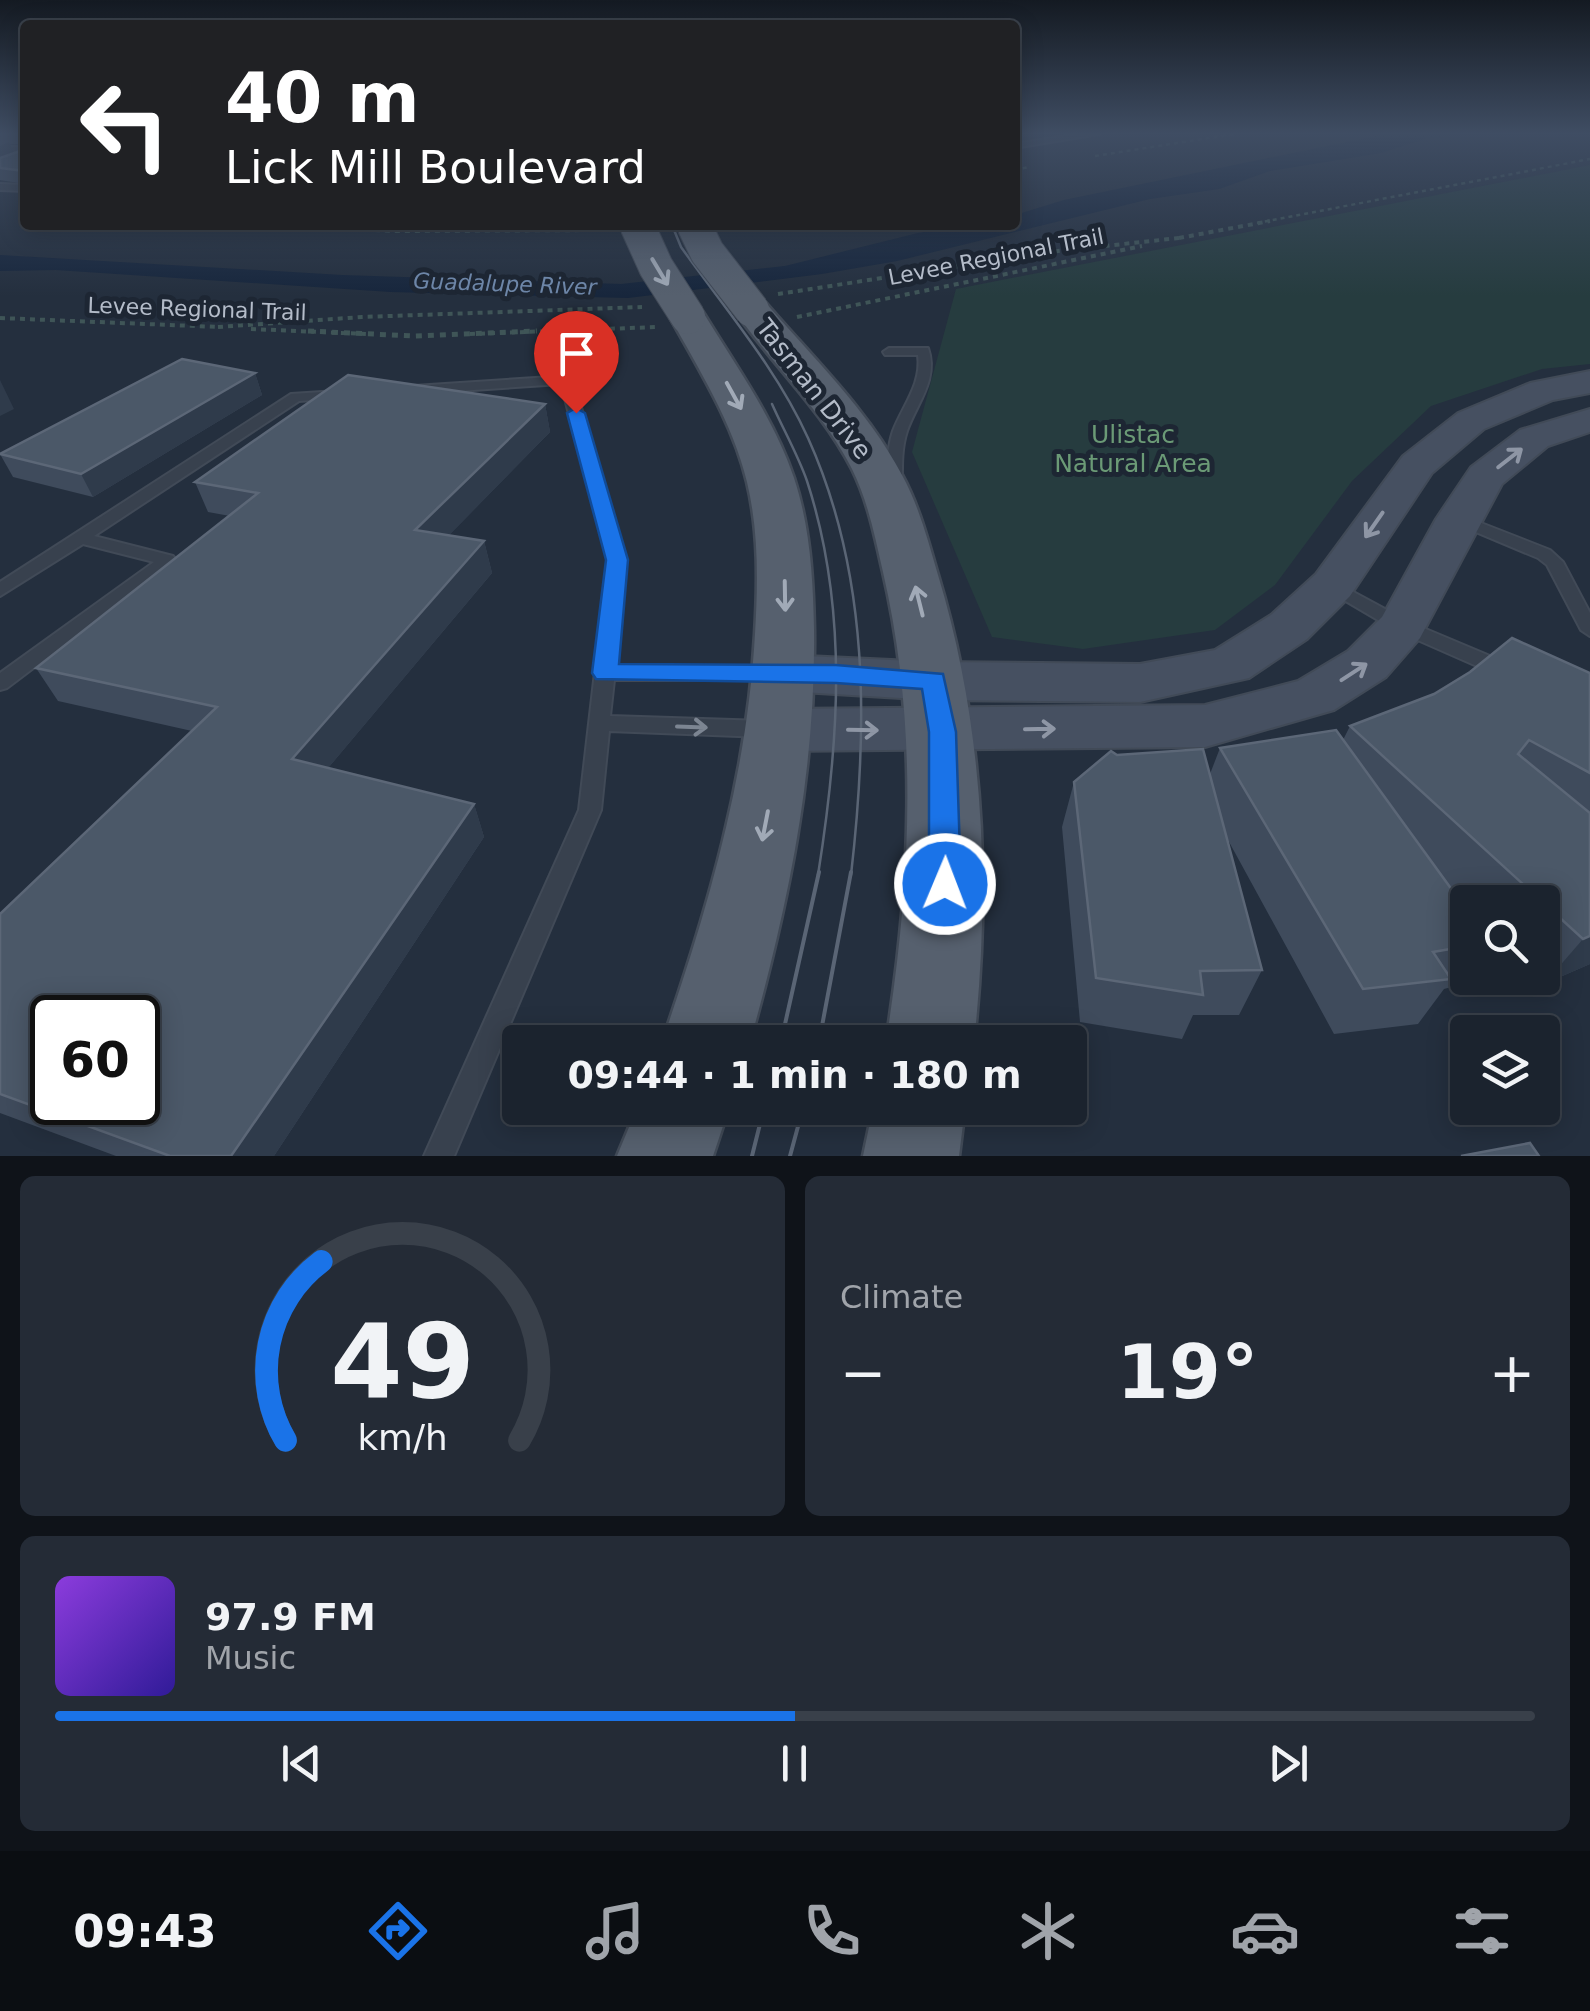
<!DOCTYPE html>
<meta charset="utf-8">
<style>
body{margin:0;font-family:"DejaVu Sans",sans-serif;background:#242b36;color:#f1f3f6;height:100vh;display:flex;flex-direction:column;font-size:38px;white-space:nowrap}
*{box-sizing:border-box;margin:0}
p{font-size:32px;color:#a0a4aa}
.icon{flex:none;width:55px;height:55px;fill:none;stroke:currentColor;stroke-width:2;stroke-linecap:round;stroke-linejoin:round}
.map{position:relative;height:1156px;overflow:hidden}
.panel{display:flex;flex-direction:column;gap:20px;padding:20px;background:#0f1319;flex:1}
.panel>*{flex:none}
.guide{position:absolute;left:20px;top:20px;width:1000px;height:210px;border-radius:10px;box-shadow:0 5px 25px #0003,0 0 0 2px #39404a;background:#202124;color:#fff;overflow:hidden}
.controls{position:absolute;left:1450px;top:885px;display:grid;gap:20px}
.controls a{display:grid;place-items:center;width:110px;height:110px;border-radius:10px;background:#1b232e;box-shadow:0 5px 25px #0003,0 0 0 2px #39404a;font-size:50px}
.speed{position:absolute;left:30px;top:995px;display:flex;gap:20px;font-size:50px;font-weight:700;text-align:center}
.speed>*{display:grid;place-content:center;width:130px;height:130px;border-radius:50%;background:#1b232e;box-shadow:0 5px 25px #0003,0 0 0 2px #39404a;line-height:1}
.speed .limit{border:5px solid #111;border-radius:15px;background:#fff;color:#111}
.pin{position:absolute;display:grid;place-items:center;width:85px;height:85px;color:#fff;margin:-102px -42px;border-radius:50% 50% 50% 0;rotate:-45deg;box-shadow:0 0 10px #0007}
.pin .icon{rotate:45deg}
.me{position:absolute;width:110px;margin:-55px;rotate:1deg;stroke-linejoin:round;filter:drop-shadow(0 0 8px #0008)}
.turn{display:flex;align-items:center;gap:35px;height:210px;padding:0 40px;font-size:45px}
.turn .icon{width:130px;height:130px;stroke-width:2.5}
.turn b{display:block;font-size:70px;line-height:85px}
.big{font-size:75px;font-weight:700;line-height:1.1}
.panel .card{flex:1;display:flex;flex-direction:column;justify-content:center;gap:15px;min-width:0;padding:0 35px;border-radius:15px;background:#242b36}
.panel .dial{align-items:center;gap:0}
.dial svg{height:260px;overflow:visible;fill:none;stroke:#39404a;stroke-width:7;stroke-linecap:round;text-anchor:middle}
.dial text{fill:#f1f3f6;stroke:none}
.song{display:flex;align-items:center;gap:30px}
.cover{width:120px;height:120px;border-radius:15px;background:linear-gradient(135deg,hsl(270 70% 55%),hsl(250 70% 35%))}
.played{height:10px;border-radius:5px;background:linear-gradient(90deg,#1a73e8 50%,#39404a 50%)}
.keys{display:flex;justify-content:space-around;direction:ltr}
.heat{display:flex;justify-content:space-between;align-items:center;font-size:55px;direction:ltr}
.panel .tiles{flex:1;display:grid;gap:20px;grid-template-columns:1fr 1fr}
.card:last-child{grid-column:span 2}
.trip{position:absolute;left:502px;top:1025px;width:585px;height:100px;border-radius:10px;background:#1b232e;box-shadow:0 5px 25px #0003,0 0 0 2px #39404a;font-weight:700;line-height:100px;text-align:center}
.tabs{display:flex;height:160px;justify-content:space-around;align-items:center;background:#0b0e12;color:#a0a4aa}
.tabs .icon{width:70px;height:70px}
.tabs .active{color:#1a73e8}
.tabs b{font-size:45px;color:#f1f3f6}
.map>svg:first-child{display:block}
</style>
<div class="map">
<svg width="1590" height="1156" viewBox="0 0 1590 1156">
<rect width="100%" height="100%" fill="#242f3e"/>
<!-- green -->
<path fill="#263c3f" d="M 1590,165 L 1590,364 L 1542,369 L 1431,406 L 1352,481 L 1275,585 L 1215,630 L 1083,649 L 992,637 L 912,452 L 956,289 Z"/>
<!-- water -->
<path fill="#17263c" d="M 1386,134 L 1472,134 L 1428,138 L 1381,153 L 1270,171 L 1219,189 L 1150,199 L 897,261 L 822,274 L 628,298 L 391,292 L 56,270 L 0,271 L 0,255 L 342,275 L 621,284 L 785,266 L 918,233 L 968,225 L 1015,225 L 1015,215 L 1064,200 Z"/>
<g fill="none" stroke-linecap="round" stroke-linejoin="round">
<defs>
<g id="service">
<path d="M 1079,134 L 1099,134 L 1015,148 L 1015,144 Z"/>
<rect x="0" y="147" width="25" height="4"/>
<path d="M 0,184 L 25,185 L 25,191 L 0,190 Z"/>
<path d="M 889,348 L 928,348 C 939,379 917,403 907,431 C 901,449 902,468 902,487 L 894,492 L 886,487 C 887,468 887,449 893,431 C 903,405 922,384 918,355 L 885,355 L 883,352 Z"/>
<path d="M 566,376 L 573,380 L 626,560 L 615,666 L 775,666 L 782,668 L 785,673 L 782,678 L 775,680 L 614,680 L 610,716 L 766,721 L 773,724 L 776,729 L 773,734 L 766,737 L 609,731 L 601,810 L 454,1156 L 424,1156 L 579,810 L 608,560 L 561,384 L 414,394 L 407,390 L 414,386 Z"/>
<path d="M 338,391 L 343,392 L 343,398 L 299,401 L 94,536 L 173,556 L 176,560 L 7,688 L 0,690 L 0,673 L 154,562 L 83,544 L 0,596 L 0,582 L 291,394 Z"/>
<path d="M 1458,514 L 1550,550 L 1563,562 L 1590,613 L 1590,636 L 1581,630 L 1547,565 L 1538,558 L 1452,522 L 1450,519 L 1452,516 Z"/>
<path d="M 1333,581 L 1409,622 L 1509,664 L 1512,669 L 1509,674 L 1495,674 L 1395,630 L 1327,590 L 1324,586 Z"/>
</g>
<g id="secondary">
<path d="M 1590,371 L 1590,393 L 1553,400 L 1484,429 L 1432,473 L 1350,596 L 1307,639 L 1249,678 L 1140,702 L 934,700 L 785,691 L 766,686 L 758,673 L 766,660 L 785,655 L 934,662 L 1140,664 L 1215,650 L 1271,615 L 1316,574 L 1403,456 L 1458,413 L 1530,383 Z"/>
<path d="M 1590,409 L 1590,432 L 1548,446 L 1502,484 L 1420,638 L 1386,677 L 1334,710 L 1205,747 L 782,751 L 762,745 L 754,730 L 762,715 L 782,709 L 1205,705 L 1298,681 L 1348,651 L 1382,617 L 1436,519 L 1471,467 L 1520,430 Z"/>
</g>
<g id="primary">
<path d="M 752,299 L 765,302 C 812,357 868,410 902,475 C 919,506 928,541 938,575 C 984,727 991,886 974,1042 L 886,1042 C 911,884 919,728 883,572 C 875,537 868,501 852,469 C 822,410 772,364 734,310 L 739,302 Z"/>
<path d="M 688,306 L 701,309 L 706,317 C 738,369 774,419 794,478 C 810,526 813,578 814,629 C 816,771 788,906 750,1042 L 662,1042 C 708,909 747,776 755,634 C 758,584 759,532 747,482 C 733,423 699,370 670,317 L 675,309 Z"/>
<path d="M 637,1108 L 729,1108 L 713,1156 L 617,1156 Z"/>
<path d="M 873,1108 L 965,1108 L 959,1156 L 863,1156 Z"/>
</g>
</defs>
<!-- service casing -->
<use href="#service" stroke="#414a57" stroke-width="4"/>
<!-- secondary casing -->
<use href="#secondary" stroke="#414a57" stroke-width="4"/>
<!-- primary casing -->
<use href="#primary" stroke="#414a57" stroke-width="5"/>
<!-- path-far2 -->
<g stroke="#3f5557" stroke-width="2.5" stroke-dasharray="4 4" stroke-linecap="butt">
<path d="M 1095,156 L 1234,134"/>
<path d="M 1015,170 L 1029,167"/>
<path d="M 1257,223 L 1590,159"/>
</g>
<!-- path-far1 -->
<g stroke="#3f5557" stroke-width="4" stroke-dasharray="5 5" stroke-linecap="butt">
<path d="M 275,225 L 395,231 L 604,230"/>
<path d="M 1179,238 L 1270,221"/>
<path d="M 778,294 L 1058,251 L 1179,238"/>
<path d="M 797,317 L 1142,246"/>
<path d="M 0,318 L 219,327"/>
<path d="M 218,327 L 362,317 L 642,307"/>
<path d="M 251,329 L 366,334"/>
<path d="M 470,334 L 658,327"/>
</g>
<!-- path -->
<path stroke="#3f5557" stroke-width="5" stroke-dasharray="6 6" stroke-linecap="butt" d="M 308,331 L 414,336 L 537,331"/>
<!-- service -->
<use href="#service" fill="#38414e" fill-rule="evenodd"/>
<!-- secondary -->
<use href="#secondary" fill="#465061" fill-rule="evenodd"/>
<!-- primary -->
<use href="#primary" fill="#56606e" fill-rule="evenodd"/>
<!-- tram-far1 -->
<g stroke="#5a6575" stroke-width="2.5">
<path d="M 672,225 L 681,247 C 725,309 777,369 808,438 C 870,575 868,728 851,875"/>
<path d="M 772,404 C 783,429 798,455 807,481 C 849,610 839,743 818,875"/>
</g>
<!-- tram -->
<g stroke="#5a6575" stroke-width="4">
<path d="M 781,1042 L 819,872"/>
<path d="M 819,1042 L 851,872"/>
<path d="M 752,1156 L 764,1108"/>
<path d="M 790,1156 L 803,1108"/>
</g>
<defs>
<g id="primary-bridge">
<path d="M 637,225 L 656,267 L 688,317"/>
<path d="M 694,225 L 707,252 L 752,310"/>
</g>
</defs>
<!-- primary-bridge casing -->
<use href="#primary-bridge" stroke="#414a57" stroke-width="36" stroke-linecap="butt"/>
<!-- primary-bridge -->
<use href="#primary-bridge" stroke="#56606e" stroke-width="34"/>
</g>
<!-- wall -->
<g fill="#3f4b5c" fill-rule="evenodd">
<path d="M 0,134 L 25,134 L 25,184 L 0,180 ZM 10,144 L 21,144 L 20,151 L 14,153 Z"/>
<path d="M 255,373 L 262,395 L 93,497 L 13,477 L 0,454 Z"/>
<path d="M 545,404 L 550,432 L 449,535 L 484,541 L 492,573 L 328,768 L 474,804 L 484,837 L 274,1156 L 116,1156 L 0,1113 L 0,914 L 192,731 L 58,701 L 36,668 L 230,516 L 208,512 L 195,482 Z"/>
<path d="M 1590,673 L 1590,964 L 1544,984 L 1538,978 L 1542,978 L 1542,902 L 1468,902 L 1468,908 L 1458,900 L 1468,912 L 1468,970 L 1455,986 L 1444,989 L 1418,1024 L 1334,1034 L 1228,840 L 1262,970 L 1239,1015 L 1193,1015 L 1182,1039 L 1080,1022 L 1062,827 L 1074,782 L 1117,755 L 1210,774 L 1220,748 L 1343,740 L 1350,726 Z"/>
</g>
<!-- shaded-wall -->
<g fill="#2f3b4b">
<path d="M 9,142 L 15,155 L 0,161 L 0,146 Z"/>
<path d="M 255,373 L 262,395 L 93,497 L 81,474 Z"/>
<path d="M 0,380 L 14,409 L 0,416 Z"/>
<path d="M 545,404 L 550,432 L 424,561 L 415,530 Z"/>
<path d="M 484,541 L 492,573 L 308,792 L 292,759 Z"/>
<path d="M 474,804 L 484,837 L 274,1156 L 231,1156 Z"/>
<path d="M 1590,936 L 1590,964 L 1544,984 L 1583,939 Z"/>
</g>
<!-- building -->
<g fill="#4b5868" stroke="#5c6777" stroke-width="2.5" fill-rule="evenodd">
<path d="M 22,134 L 25,134 L 25,171 L 0,168 L 0,158 L 20,151 Z"/>
<path d="M 182,359 L 255,373 L 81,474 L 0,454 Z"/>
<path d="M 348,375 L 545,404 L 415,530 L 484,541 L 292,759 L 474,804 L 231,1156 L 170,1156 L 0,1094 L 0,914 L 217,707 L 36,668 L 258,493 L 195,482 ZM 52,1018 L 138,1018 L 138,1102 L 52,1102 Z"/>
<path d="M 1512,638 L 1590,673 L 1590,773 L 1529,740 L 1518,754 L 1590,813 L 1590,936 L 1583,939 L 1350,726 L 1434,694 L 1470,672 Z"/>
<path d="M 1336,730 L 1468,912 L 1468,946 L 1433,952 L 1451,979 L 1363,989 L 1220,748 Z"/>
<path d="M 1203,749 L 1262,970 L 1200,971 L 1203,995 L 1096,978 L 1074,782 L 1111,751 L 1117,755 Z"/>
<path d="M 1530,1143 L 1539,1156 L 1461,1156 Z"/>
</g>
<!-- one-way arrows -->
<defs><path id="oneway-shaft" d="M-6 0H5M1.5-3L5.5 0L1.5 3" fill="none" stroke-width="1.6" stroke-linecap="round" stroke-linejoin="round" transform="scale(2.5)"/></defs>
<g stroke="#a1aab7">
<use href="#oneway-shaft" transform="translate(660 272) rotate(59)"/>
<use href="#oneway-shaft" transform="translate(734 396) rotate(61)"/>
<use href="#oneway-shaft" transform="translate(785 596) rotate(89)"/>
<use href="#oneway-shaft" transform="translate(919 601) rotate(-104)"/>
<use href="#oneway-shaft" transform="translate(765 826) rotate(101)"/>
</g>
<g stroke="#8e96a5">
<use href="#oneway-shaft" transform="translate(1510 458) rotate(-38)"/>
<use href="#oneway-shaft" transform="translate(1374 525) rotate(125)"/>
<use href="#oneway-shaft" transform="translate(1354 672) rotate(-33)"/>
<use href="#oneway-shaft" transform="translate(1040 729) rotate(-1)"/>
<use href="#oneway-shaft" transform="translate(863 730) rotate(1)"/>
</g>
<use stroke="#7c8592" href="#oneway-shaft" transform="translate(692 727) rotate(2)"/>
<!-- sky -->
<linearGradient id="sky" x2="0" y2="1"><stop stop-color="#141a22"/><stop offset="0.45" stop-color="#3f4d63"/><stop offset="1" stop-color="#3f4d63" stop-opacity="0"/></linearGradient>
<rect width="1590" height="296" fill="url(#sky)"/>
<!-- route -->
<path fill="#1a73e8" stroke="#114b97" stroke-width="2.5" d="M 576,408 L 585,413 L 628,560 L 619,664 L 836,665 L 943,674 L 956,732 L 961,884 L 956,893 L 945,897 L 934,893 L 929,884 L 929,732 L 922,689 L 836,683 L 596,679 L 592,673 L 606,560 L 567,413 Z"/>
<g text-anchor="middle" dominant-baseline="central" stroke-width="10" stroke-linejoin="round" paint-order="stroke">
<!-- far-street labels -->
<g font-size="22" fill="#b4bcc9" stroke="#1d2633">
<text transform="translate(996 257) rotate(-11)">Levee Regional Trail</text>
<text transform="translate(197 309) rotate(2)">Levee Regional Trail</text>
</g>
<!-- far-water labels -->
<g font-size="22" font-style="italic" fill="#6d86a8" stroke="#1d2633">
<text transform="translate(505 284) rotate(2)">Guadalupe River</text>
</g>
<!-- street labels -->
<g font-size="25" fill="#b4bcc9" stroke="#1d2633">
<text transform="translate(814 389) rotate(52)">Tasman Drive</text>
</g>
<!-- park labels -->
<g font-size="25" fill="#6b9a76" stroke="#1d2633">
<text x="1133" y="434">Ulistac<tspan x="1133" dy="29">Natural Area</tspan></text>
</g>
</g>
</svg>
<div class="controls">
<a><svg class="icon" aria-label="search" viewBox="0 0 24 24"><circle cx="10" cy="10" r="6"/><path d="M15 15l6 6"/></svg></a>
<a><svg class="icon" aria-label="layers" viewBox="0 0 24 24"><path d="M12 4l9 5-9 5-9-5zM3 14l9 5 9-5"/></svg></a>
</div>
<div class="speed"><div class="limit">60</div></div>
<div class="pin" style="left:576px;top:413px;background:#d93025"><svg class="icon" aria-label="arrive" viewBox="0 0 24 24"><path d="M6 21V4h12l-3 4 3 4H6"/></svg></div>
<svg class="me" style="left:945px;top:884px" viewBox="-20 -20 40 40"><circle r="17" fill="#1a73e8" stroke="#fff" stroke-width="3"/><path d="M0-11L8 9 0 5-8 9z" fill="#fff"/></svg>
<div class="trip">09:44 · 1 min · 180 m</div>
<div class="guide">
<div class="turn"><svg class="icon" aria-label="left" viewBox="0 0 24 24"><path d="M17 20v-9H6M10 6l-5 5 5 5"/></svg><div><b>40 m</b>Lick Mill Boulevard</div></div>
</div>
</div>
<section class="panel">
<div class="tiles">
<div class="card dial"><svg viewBox="0 0 100 80">
<path d="M14 69A42 42 0 1 1 86 69"/>
<path d="M14 69A42 42 0 0 1 25 14" stroke="#1a73e8"/>
<text x="50" y="56" font-size="32" font-weight="700">49</text>
<text x="50" y="72" font-size="11">km/h</text>
</svg></div>
<div class="card"><p>Climate</p>
<div class="heat"><a>−</a><b class="big">19°</b><a>+</a></div>
</div>
<div class="card">
<div class="song"><i class="cover"></i><div><b>97.9 FM</b><p>Music</p></div></div>
<div class="played"></div>
<div class="keys"><svg class="icon" aria-label="previous" viewBox="0 0 24 24"><path d="M18 5L8 12l10 7zM5 5v14"/></svg><svg class="icon" aria-label="pause" viewBox="0 0 24 24"><path d="M8 5v14M16 5v14"/></svg><svg class="icon" aria-label="next" viewBox="0 0 24 24"><path d="M6 5l10 7-10 7zM19 5v14"/></svg></div>
</div>
</div>
</section>
<nav class="tabs">
<b>09:43</b>
<svg class="icon active" aria-label="directions" viewBox="0 0 24 24"><path d="M12 3l9 9-9 9-9-9zM9 14v-3h6M13 9l2 2-2 2"/></svg>
<svg class="icon" aria-label="music" viewBox="0 0 24 24"><path d="M9 18V5l10-2v13"/><circle cx="6" cy="18" r="3"/><circle cx="16" cy="16" r="3"/></svg>
<svg class="icon" aria-label="phone" viewBox="0 0 24 24"><path d="M5 4h4l2 5-3 2q2 4 5 5l2-3 5 2v4C11 20 4 13 5 4z"/></svg>
<svg class="icon" aria-label="climate" viewBox="0 0 24 24"><path d="M12 3v18M4 7l16 10M4 17L20 7"/></svg>
<svg class="icon" aria-label="car" viewBox="0 0 24 24"><path d="M5 17H2v-5l4-1 3-4h7l3 4 3 1v5h-3M9 17h6M6 11h13"/><circle cx="7" cy="17" r="2"/><circle cx="17" cy="17" r="2"/></svg>
<svg class="icon" aria-label="filters" viewBox="0 0 24 24"><path d="M4 7h16M4 17h16"/><circle cx="9" cy="7" r="2"/><circle cx="15" cy="17" r="2"/></svg>
</nav>
